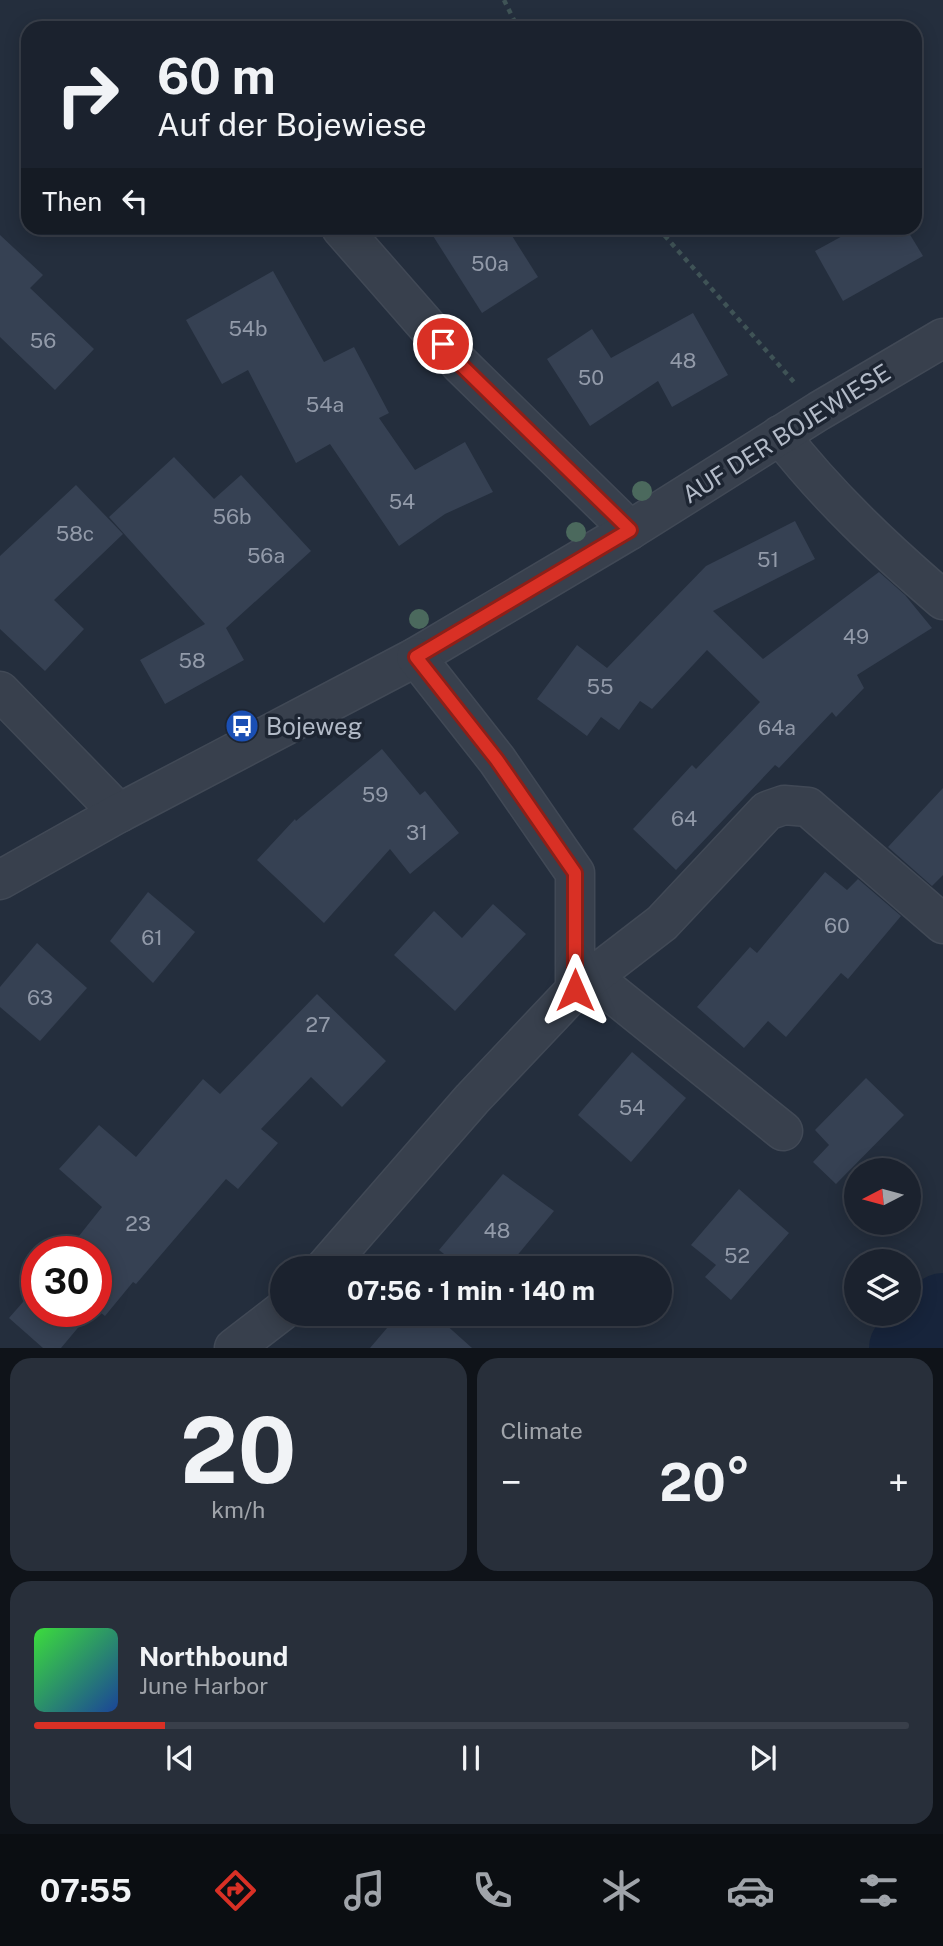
<!DOCTYPE html>
<meta charset="utf-8">
<style>
body{margin:0;font-family:"Public Sans",sans-serif;background:#282f3a;color:#f1f3f6;height:100vh;display:flex;flex-direction:column;font-size:26px;white-space:nowrap}
*{box-sizing:border-box;margin:0}
p{font-size:23px;color:#a0a4aa}
.icon{flex:none;width:38px;height:38px;fill:none;stroke:currentColor;stroke-width:2;stroke-linecap:round;stroke-linejoin:round}
.map{position:relative;height:1348px;overflow:hidden}
.panel{display:flex;flex-direction:column;gap:10px;padding:10px;background:#0f1319;flex:1}
.panel>*{flex:none}
.top-card{position:absolute;left:21px;top:21px;width:901px;height:214px;border-radius:21px;box-shadow:0 4px 18px #0003,0 0 0 2px #393f4a;background:#1b222e;color:#f1f3f6;overflow:hidden}
.needle{width:46px;rotate:264deg}
.fabs{position:absolute;left:844px;top:1158px;display:grid;gap:14px}
.fabs a{display:grid;place-items:center;width:77px;height:77px;border-radius:50%;background:#1b222e;box-shadow:0 4px 18px #0003,0 0 0 2px #393f4a;font-size:35px}
.speed{position:absolute;left:21px;top:1236px;display:flex;gap:14px;font-size:35px;font-weight:700;text-align:center}
.speed>*{display:grid;place-content:center;width:91px;height:91px;border-radius:50%;background:#1b222e;box-shadow:0 4px 18px #0003,0 0 0 2px #393f4a;line-height:1}
.speed .limit{border:10px solid #d22;background:#fff;color:#111}
.pin{position:absolute;display:grid;place-items:center;width:60px;height:60px;color:#fff;margin:-30px;border:4px solid #fff;border-radius:50%;box-shadow:0 2px 7px #0007}
.me{position:absolute;width:77px;margin:-38px;rotate:0deg;stroke-linejoin:round;filter:drop-shadow(0 0 5px #0008)}
.turn{display:flex;align-items:center;gap:24px;height:147px;padding:0 21px;font-size:32px}
.turn .icon{width:91px;height:91px;stroke-width:2.5}
.turn b{display:block;font-size:49px;line-height:60px}
.then{display:flex;align-items:center;height:66px;padding:0 21px;background:#0003;gap:14px;font-size:26px}
.big{font-size:52px;font-weight:700;line-height:1.1}
.panel .tile{flex:1;display:flex;flex-direction:column;justify-content:center;gap:10px;min-width:0;padding:0 24px;border-radius:21px;background:#282f3a}
.panel .dial{align-items:center;gap:0}
.dial b{font-size:91px;line-height:1}
.song{display:flex;align-items:center;gap:21px}
.cover{width:84px;height:84px;border-radius:10px;background:linear-gradient(135deg,hsl(120 70% 55%),hsl(220 70% 35%))}
.played{height:7px;border-radius:4px;background:linear-gradient(90deg,#d93025 15%,#393f4a 15%)}
.keys{display:flex;justify-content:space-around;direction:ltr}
.heat{display:flex;justify-content:space-between;align-items:center;font-size:38px;direction:ltr}
.panel .tiles{flex:1;display:grid;gap:10px;grid-template-columns:1fr 1fr}
.tile:last-child{grid-column:span 2}
.trip{position:absolute;left:270px;top:1256px;width:402px;height:70px;border-radius:35px;background:#1b222e;box-shadow:0 4px 18px #0003,0 0 0 2px #393f4a;font-weight:700;line-height:70px;text-align:center}
.tabs{display:flex;height:112px;justify-content:space-around;align-items:center;background:#0b0e12;color:#a0a4aa}
.tabs .icon{width:49px;height:49px}
.tabs .on{color:#d93025}
.tabs b{font-size:32px;color:#f1f3f6}
.map>svg:first-child{display:block}
</style>
<div class="map">
<svg width="943" height="1348" viewBox="0 0 943 1348">
<rect width="100%" height="100%" fill="#242e3d"/>
<!-- green -->
<path fill="#263a3e" d="M 943,1285 L 943,1347 L 887,1347 Z"/>
<g fill="none" stroke-linecap="round" stroke-linejoin="round">
<!-- river -->
<path stroke="#17243b" stroke-width="74" d="M 906,1348 L 943,1310"/>
</g>
<!-- building -->
<g fill="#364153">
<path d="M 428,228 L 507,228 L 538,277 L 482,313 Z"/>
<path d="M 857,228 L 906,228 L 923,256 L 843,301 L 815,251 Z"/>
<path d="M 0,235 L 43,275 L 30,288 L 94,349 L 55,390 L 0,337 Z"/>
<path d="M 273,271 L 324,362 L 354,347 L 389,413 L 379,418 L 415,470 L 465,442 L 493,492 L 445,514 L 399,546 L 330,444 L 296,463 L 248,370 L 222,384 L 186,320 Z"/>
<path d="M 693,313 L 728,375 L 672,407 L 658,381 L 590,426 L 547,359 L 592,329 L 611,358 Z"/>
<path d="M 174,457 L 214,499 L 241,475 L 311,551 L 226,628 L 244,660 L 165,704 L 140,660 L 205,624 L 109,517 Z"/>
<path d="M 76,485 L 123,534 L 54,600 L 84,629 L 45,671 L 0,629 L 0,556 Z"/>
<path d="M 795,521 L 815,559 L 713,611 L 763,659 L 879,572 L 905,595 L 932,628 L 857,675 L 864,688 L 836,717 L 832,712 L 779,768 L 775,765 L 676,870 L 633,829 L 692,765 L 696,769 L 760,702 L 707,650 L 652,709 L 640,701 L 619,730 L 601,717 L 587,736 L 537,699 L 577,645 L 607,668 L 706,566 Z"/>
<path d="M 382,749 L 420,795 L 425,791 L 459,833 L 410,874 L 390,849 L 324,923 L 257,860 L 295,819 L 296,821 Z"/>
<path d="M 943,788 L 943,875 L 932,886 L 888,847 Z"/>
<path d="M 825,872 L 847,890 L 858,879 L 901,916 L 848,979 L 841,973 L 786,1037 L 768,1021 L 744,1048 L 697,1007 L 750,947 L 757,953 Z"/>
<path d="M 148,892 L 195,932 L 153,983 L 110,941 Z"/>
<path d="M 493,904 L 526,934 L 455,1011 L 394,955 L 434,911 L 462,938 Z"/>
<path d="M 37,943 L 87,988 L 40,1041 L 0,1007 L 0,987 Z"/>
<path d="M 317,994 L 386,1061 L 342,1107 L 311,1077 L 261,1129 L 278,1143 L 238,1189 L 226,1179 L 136,1284 L 133,1282 L 105,1316 L 96,1309 L 96,1251 L 67,1251 L 102,1207 L 59,1169 L 99,1125 L 136,1157 L 203,1079 L 220,1094 Z"/>
<path d="M 632,1052 L 686,1098 L 631,1162 L 578,1115 Z"/>
<path d="M 866,1078 L 904,1115 L 836,1184 L 813,1162 L 829,1145 L 815,1130 Z"/>
<path d="M 503,1174 L 554,1211 L 506,1269 L 463,1269 L 439,1250 Z"/>
<path d="M 739,1189 L 789,1233 L 731,1300 L 705,1277 L 716,1265 L 691,1245 Z"/>
<path d="M 37,1286 L 37,1311 L 92,1311 L 61,1348 L 43,1348 L 9,1318 Z"/>
<path d="M 399,1314 L 434,1314 L 472,1348 L 370,1348 Z"/>
</g>
<g fill="none" stroke-linecap="round" stroke-linejoin="round">
<defs>
<g id="minor">
<path d="M 341,228 L 460,364 L 630,530"/>
<path d="M 780,435 C 828,497 884,549 943,600"/>
<path d="M 0,691 L 119,813"/>
<path d="M 0,880 L 119,813 L 416,657 L 630,530 L 819,411 L 943,338"/>
<path d="M 592,977 L 783,1131"/>
<path d="M 575,990 L 662,923 L 767,811 L 784,805 L 808,807 L 943,924"/>
<path d="M 324,1269 L 472,1099 L 575,990 L 575,873 L 497,760 L 416,657"/>
<path d="M 234,1348 L 282,1311"/>
</g>
</defs>
<!-- minor casing -->
<use href="#minor" stroke="#414956" stroke-width="41"/>
<!-- path -->
<g stroke="#3f5356" stroke-width="4.5" stroke-dasharray="5 5" stroke-linecap="butt">
<path d="M 504,0 L 518,28"/>
<path d="M 658,228 L 794,382"/>
</g>
<!-- minor -->
<use href="#minor" stroke="#38404d" stroke-width="38"/>
</g>
<!-- trees -->
<g fill="#4b695d">
<circle cx="642" cy="491" r="10"/>
<circle cx="576" cy="532" r="10"/>
<circle cx="419" cy="619" r="10"/>
</g>
<g fill="none" stroke-linecap="round" stroke-linejoin="round">
<defs>
<path id="route" d="M 443,344 L 460,364 L 630,530 L 416,657 L 497,760 L 575,873 L 575,990"/>
</defs>
<!-- route casing -->
<use href="#route" stroke="#8d1f18" stroke-width="18"/>
<!-- route -->
<use href="#route" stroke="#d93025" stroke-width="12"/>
</g>
<!-- icons -->
<defs>
<symbol id="bus-disc" viewBox="-11 -11 22 22"><circle r="9.5" fill="#1a4fb4" stroke="#1d2532"/><path d="M-5-6H5V4H4V6H2V4H-2V6H-4V4H-5ZM-3.5-4V0h7V-4ZM-3.5 1.2v1.5H-2V1.2ZM2 1.2v1.5H3.5V1.2Z" fill="#fff"/></symbol>
</defs>
<g fill-rule="evenodd">
<use href="#bus-disc" x="223" y="707" width="38" height="38"/>
</g>
<g text-anchor="middle" dominant-baseline="central" stroke-width="7" stroke-linejoin="round" paint-order="stroke">
<!-- number labels -->
<g font-size="21" fill="#929aa9">
<text x="490" y="263">50a</text>
<text x="248" y="328">54b</text>
<text x="43" y="340">56</text>
<text x="683" y="360">48</text>
<text x="591" y="377">50</text>
<text x="325" y="404">54a</text>
<text x="402" y="501">54</text>
<text x="232" y="516">56b</text>
<text x="75" y="533">58c</text>
<text x="266" y="555">56a</text>
<text x="768" y="559">51</text>
<text x="856" y="636">49</text>
<text x="192" y="660">58</text>
<text x="600" y="686">55</text>
<text x="777" y="727">64a</text>
<text x="375" y="794">59</text>
<text x="684" y="818">64</text>
<text x="417" y="832">31</text>
<text x="837" y="925">60</text>
<text x="152" y="937">61</text>
<text x="40" y="997">63</text>
<text x="318" y="1024">27</text>
<text x="632" y="1107">54</text>
<text x="138" y="1223">23</text>
<text x="497" y="1230">48</text>
<text x="737" y="1255">52</text>
</g>
<!-- street labels -->
<g font-size="24" fill="#b3bbc8" stroke="#1d2532">
<text transform="translate(786 433) rotate(-32)">AUF DER BOJEWIESE</text>
</g>
<!-- poi labels -->
<g font-size="24" fill="#b3bbc8" stroke="#1d2532" text-anchor="start">
<text x="266" y="726">Bojeweg</text>
</g>
</g>
</svg>
<div class="fabs">
<a><svg class="needle" viewBox="-14 -14 28 28"><path d="M0-13l5 13h-10z" fill="#e53935"/><path d="M0 13l5-13h-10z" fill="#a0a4aa"/></svg></a>
<a><svg class="icon" aria-label="layers" viewBox="0 0 24 24"><path d="M12 4l9 5-9 5-9-5zM3 14l9 5 9-5"/></svg></a>
</div>
<div class="speed"><div class="limit">30</div></div>
<div class="pin" style="left:443px;top:344px;background:#d93025"><svg class="icon" aria-label="arrive" viewBox="0 0 24 24"><path d="M6 21V4h12l-3 4 3 4H6"/></svg></div>
<svg class="me" style="left:575px;top:990px" viewBox="-20 -20 40 40"><path d="M0-17L14 15 0 8-14 15z" fill="#d93025" stroke="#fff" stroke-width="4"/></svg>
<div class="trip">07:56 · 1 min · 140 m</div>
<div class="top-card">
<div class="turn"><svg class="icon" aria-label="right" viewBox="0 0 24 24"><path d="M7 20v-9h11M14 6l5 5-5 5"/></svg><div><b>60 m</b>Auf der Bojewiese</div></div>
<div class="then">Then<svg class="icon" aria-label="left" viewBox="0 0 24 24"><path d="M17 20v-9H6M10 6l-5 5 5 5"/></svg></div>
</div>
</div>
<section class="panel">
<div class="tiles">
<div class="tile dial"><b>20</b><p>km/h</p></div>
<div class="tile"><p>Climate</p>
<div class="heat"><a>−</a><b class="big">20°</b><a>+</a></div>
</div>
<div class="tile">
<div class="song"><i class="cover"></i><div><b>Northbound</b><p>June Harbor</p></div></div>
<div class="played"></div>
<div class="keys"><svg class="icon" aria-label="previous" viewBox="0 0 24 24"><path d="M18 5L8 12l10 7zM5 5v14"/></svg><svg class="icon" aria-label="pause" viewBox="0 0 24 24"><path d="M8 5v14M16 5v14"/></svg><svg class="icon" aria-label="next" viewBox="0 0 24 24"><path d="M6 5l10 7-10 7zM19 5v14"/></svg></div>
</div>
</div>
</section>
<nav class="tabs">
<b>07:55</b>
<svg class="icon on" aria-label="directions" viewBox="0 0 24 24"><path d="M12 3l9 9-9 9-9-9zM9 14v-3h6M13 9l2 2-2 2"/></svg>
<svg class="icon" aria-label="music" viewBox="0 0 24 24"><path d="M9 18V5l10-2v13"/><circle cx="6" cy="18" r="3"/><circle cx="16" cy="16" r="3"/></svg>
<svg class="icon" aria-label="phone" viewBox="0 0 24 24"><path d="M5 4h4l2 5-3 2q2 4 5 5l2-3 5 2v4C11 20 4 13 5 4z"/></svg>
<svg class="icon" aria-label="climate" viewBox="0 0 24 24"><path d="M12 3v18M4 7l16 10M4 17L20 7"/></svg>
<svg class="icon" aria-label="car" viewBox="0 0 24 24"><path d="M5 17H2v-5l4-1 3-4h7l3 4 3 1v5h-3M9 17h6M6 11h13"/><circle cx="7" cy="17" r="2"/><circle cx="17" cy="17" r="2"/></svg>
<svg class="icon" aria-label="filters" viewBox="0 0 24 24"><path d="M4 7h16M4 17h16"/><circle cx="9" cy="7" r="2"/><circle cx="15" cy="17" r="2"/></svg>
</nav>
